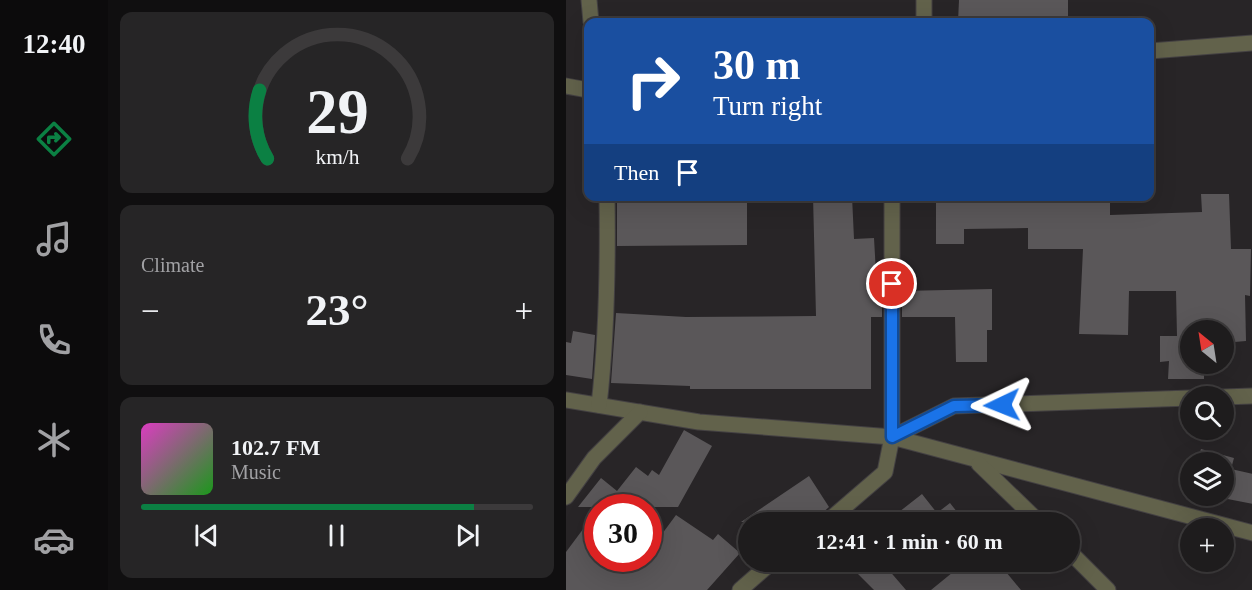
<!DOCTYPE html>
<meta charset="utf-8">
<style>
body{margin:0;font-family:Georgia,serif;background:#262526;color:#f1f3f6;height:100vh;display:flex;flex-direction:column;font-size:22px;white-space:nowrap}
*{box-sizing:border-box;margin:0}
p{font-size:20px;color:#a1a1a4}
.icon{flex:none;width:33px;height:33px;fill:none;stroke:currentColor;stroke-width:2;stroke-linecap:round;stroke-linejoin:round}
.map{position:relative;flex:1;overflow:hidden}
.drawer{display:flex;flex-direction:column;gap:12px;padding:12px;background:#100f10;width:458px}
.drawer>*{flex:none}
.banner{position:absolute;left:18px;top:18px;width:570px;height:183px;border-radius:12px;box-shadow:0 6px 24px #0002,0 0 0 2px #3c3a3b;background:#1a4fa0;color:#fff;overflow:hidden}
.needle{width:39px;rotate:330deg}
.controls{position:absolute;left:614px;top:320px;display:grid;gap:12px}
.controls a{display:grid;place-items:center;width:54px;height:54px;border-radius:50%;background:#1e1c1d;box-shadow:0 6px 24px #0002,0 0 0 2px #3c3a3b;font-size:30px}
.speed{position:absolute;left:18px;top:494px;display:flex;gap:12px;font-size:30px;font-weight:700;text-align:center}
.speed>*{display:grid;place-content:center;width:78px;height:78px;border-radius:50%;background:#1e1c1d;box-shadow:0 6px 24px #0002,0 0 0 2px #3c3a3b;line-height:1}
.speed .limit{border:9px solid #d22;background:#fff;color:#111}
.pin{position:absolute;display:grid;place-items:center;width:51px;height:51px;color:#fff;margin:-26px;border:3px solid #fff;border-radius:50%;box-shadow:0 2px 6px #0007}
.me{position:absolute;width:66px;margin:-33px;rotate:268deg;stroke-linejoin:round;filter:drop-shadow(0 0 4px #0008)}
.turn{display:flex;align-items:center;gap:21px;height:126px;padding:0 30px;font-size:27px}
.turn .icon{width:78px;height:78px;stroke-width:2.5}
.turn b{display:block;font-size:42px;line-height:51px}
.then{display:flex;align-items:center;height:57px;padding:0 30px;background:#0003;gap:12px;font-size:22px}
.big{font-size:45px;font-weight:700;line-height:1.1}
.drawer .widget{flex:1;display:flex;flex-direction:column;justify-content:center;gap:9px;min-width:0;padding:0 21px;border-radius:12px;background:#262526}
.drawer .dial{align-items:center;gap:0}
.dial svg{height:156px;overflow:visible;fill:none;stroke:#3c3a3b;stroke-width:7;stroke-linecap:round;text-anchor:middle}
.dial text{fill:#f1f3f6;stroke:none}
.song{display:flex;align-items:center;gap:18px}
.cover{width:72px;height:72px;border-radius:9px;background:linear-gradient(135deg,hsl(310 70% 55%),hsl(120 70% 35%))}
.played{height:6px;border-radius:3px;background:linear-gradient(90deg,#0b8043 85%,#3c3a3b 85%)}
.keys{display:flex;justify-content:space-around;direction:ltr}
.heat{display:flex;justify-content:space-between;align-items:center;font-size:33px;direction:ltr}
.trip{position:absolute;left:172px;top:512px;width:342px;height:60px;border-radius:30px;background:#1e1c1d;box-shadow:0 6px 24px #0002,0 0 0 2px #3c3a3b;font-weight:700;line-height:60px;text-align:center}
main{display:flex;flex:1;min-height:0}
.menu{display:flex;flex-direction:column;width:108px;justify-content:space-around;align-items:center;background:#0c0b0c;color:#a1a1a4}
.menu .icon{width:42px;height:42px}
.menu .selected{color:#0b8043}
.menu b{font-size:27px;color:#f1f3f6}
.map>svg:first-child{display:block}
</style>
<main>
<nav class="menu">
<b>12:40</b>
<svg class="icon selected" aria-label="directions" viewBox="0 0 24 24"><path d="M12 3l9 9-9 9-9-9zM9 14v-3h6M13 9l2 2-2 2"/></svg>
<svg class="icon" aria-label="music" viewBox="0 0 24 24"><path d="M9 18V5l10-2v13"/><circle cx="6" cy="18" r="3"/><circle cx="16" cy="16" r="3"/></svg>
<svg class="icon" aria-label="phone" viewBox="0 0 24 24"><path d="M5 4h4l2 5-3 2q2 4 5 5l2-3 5 2v4C11 20 4 13 5 4z"/></svg>
<svg class="icon" aria-label="climate" viewBox="0 0 24 24"><path d="M12 3v18M4 7l16 10M4 17L20 7"/></svg>
<svg class="icon" aria-label="car" viewBox="0 0 24 24"><path d="M5 17H2v-5l4-1 3-4h7l3 4 3 1v5h-3M9 17h6M6 11h13"/><circle cx="7" cy="17" r="2"/><circle cx="17" cy="17" r="2"/></svg>
</nav>
<section class="drawer">
<div class="widget dial"><svg viewBox="0 0 100 80">
<path d="M14 69A42 42 0 1 1 86 69"/>
<path d="M14 69A42 42 0 0 1 10 34" stroke="#0b8043"/>
<text x="50" y="56" font-size="32" font-weight="700">29</text>
<text x="50" y="72" font-size="11">km/h</text>
</svg></div>
<div class="widget"><p>Climate</p>
<div class="heat"><a>−</a><b class="big">23°</b><a>+</a></div>
</div>
<div class="widget">
<div class="song"><i class="cover"></i><div><b>102.7 FM</b><p>Music</p></div></div>
<div class="played"></div>
<div class="keys"><svg class="icon" aria-label="previous" viewBox="0 0 24 24"><path d="M18 5L8 12l10 7zM5 5v14"/></svg><svg class="icon" aria-label="pause" viewBox="0 0 24 24"><path d="M8 5v14M16 5v14"/></svg><svg class="icon" aria-label="next" viewBox="0 0 24 24"><path d="M6 5l10 7-10 7zM19 5v14"/></svg></div>
</div>
</section>
<div class="map">
<svg width="687" height="590" viewBox="0 0 687 590">
<rect width="100%" height="100%" fill="#282527"/>
<!-- building -->
<g fill="#5a5759">
<path d="M 393,0 L 502,0 L 502,22 L 392,22 Z"/>
<path d="M 635,194 L 663,194 L 665,249 L 685,249 L 684,296 L 679,295 L 680,341 L 657,343 L 657,330 L 624,330 L 624,363 L 638,363 L 638,379 L 602,379 L 603,361 L 594,362 L 594,336 L 611,336 L 610,291 L 563,291 L 562,335 L 513,334 L 517,249 L 462,249 L 462,228 L 398,229 L 398,244 L 370,244 L 370,196 L 544,196 L 544,215 L 636,212 Z"/>
<path d="M 51,196 L 181,196 L 181,245 L 51,246 Z"/>
<path d="M 247,196 L 286,196 L 288,239 L 308,238 L 311,291 L 316,291 L 316,317 L 305,317 L 305,389 L 124,389 L 124,386 L 45,383 L 50,313 L 120,317 L 250,316 Z"/>
<path d="M 426,289 L 426,330 L 421,330 L 421,362 L 390,362 L 389,317 L 336,317 L 336,291 Z"/>
<path d="M 7,331 L 29,335 L 26,379 L 0,375 L 0,342 L 5,343 Z"/>
<path d="M 118,430 L 146,446 L 112,507 L 12,507 L 35,478 L 51,491 L 70,467 L 82,476 L 86,470 L 93,475 Z"/>
<path d="M 635,449 L 668,458 L 665,469 L 687,474 L 687,504 L 641,495 L 657,495 L 657,462 L 631,462 Z"/>
<path d="M 243,476 L 263,507 L 254,515 L 251,522 L 175,522 Z"/>
<path d="M 356,494 L 371,513 L 384,503 L 399,522 L 344,522 L 333,512 Z"/>
<path d="M 32,509 L 32,558 L 82,558 L 82,553 L 110,515 L 147,540 L 152,534 L 174,553 L 141,590 L 0,590 L 0,552 Z"/>
<path d="M 279,561 L 315,561 L 340,590 L 308,590 Z"/>
<path d="M 384,561 L 431,561 L 455,590 L 365,590 L 392,568 Z"/>
</g>
<g fill="none" stroke-linecap="round" stroke-linejoin="round">
<defs>
<g id="minor">
<path d="M 23,0 L 25,22"/>
<path d="M 358,22 L 358,0"/>
<path d="M 584,51 L 687,43"/>
<path d="M 0,86 L 22,90"/>
<path d="M 657,397 L 687,396"/>
<path d="M 0,400 L 133,422 L 326,437 L 687,533"/>
<path d="M 33,405 C 41,336 42,266 41,196"/>
<path d="M 326,437 L 388,406 L 624,398"/>
<path d="M 413,464 L 473,522"/>
<path d="M 0,497 L 28,458 L 74,412"/>
<path d="M 261,522 L 319,472 L 326,437 L 326,196"/>
<path d="M 504,552 L 542,590"/>
<path d="M 174,590 L 207,561"/>
</g>
</defs>
<!-- minor casing -->
<use href="#minor" stroke="#444143" stroke-width="17"/>
<!-- minor -->
<use href="#minor" stroke="#62624b" stroke-width="15"/>
</g>
<g fill="none" stroke-linecap="round" stroke-linejoin="round">
<defs>
<path id="route" d="M 326,284 L 326,437 L 388,406 L 436,405"/>
</defs>
<!-- route casing -->
<use href="#route" stroke="#114b97" stroke-width="15"/>
<!-- route -->
<use href="#route" stroke="#1a73e8" stroke-width="10"/>
</g>
</svg>
<div class="controls">
<a><svg class="needle" viewBox="-14 -14 28 28"><path d="M0-13l5 13h-10z" fill="#e53935"/><path d="M0 13l5-13h-10z" fill="#a1a1a4"/></svg></a>
<a><svg class="icon" aria-label="search" viewBox="0 0 24 24"><circle cx="10" cy="10" r="6"/><path d="M15 15l6 6"/></svg></a>
<a><svg class="icon" aria-label="layers" viewBox="0 0 24 24"><path d="M12 4l9 5-9 5-9-5zM3 14l9 5 9-5"/></svg></a>
<a>+</a>
</div>
<div class="speed"><div class="limit">30</div></div>
<div class="pin" style="left:326px;top:284px;background:#d93025"><svg class="icon" aria-label="arrive" viewBox="0 0 24 24"><path d="M6 21V4h12l-3 4 3 4H6"/></svg></div>
<svg class="me" style="left:436px;top:405px" viewBox="-20 -20 40 40"><path d="M0-17L14 15 0 8-14 15z" fill="#1a73e8" stroke="#fff" stroke-width="4"/></svg>
<div class="trip">12:41 · 1 min · 60 m</div>
<div class="banner">
<div class="turn"><svg class="icon" aria-label="right" viewBox="0 0 24 24"><path d="M7 20v-9h11M14 6l5 5-5 5"/></svg><div><b>30 m</b>Turn right</div></div>
<div class="then">Then<svg class="icon" aria-label="arrive" viewBox="0 0 24 24"><path d="M6 21V4h12l-3 4 3 4H6"/></svg></div>
</div>
</div>
</main>
